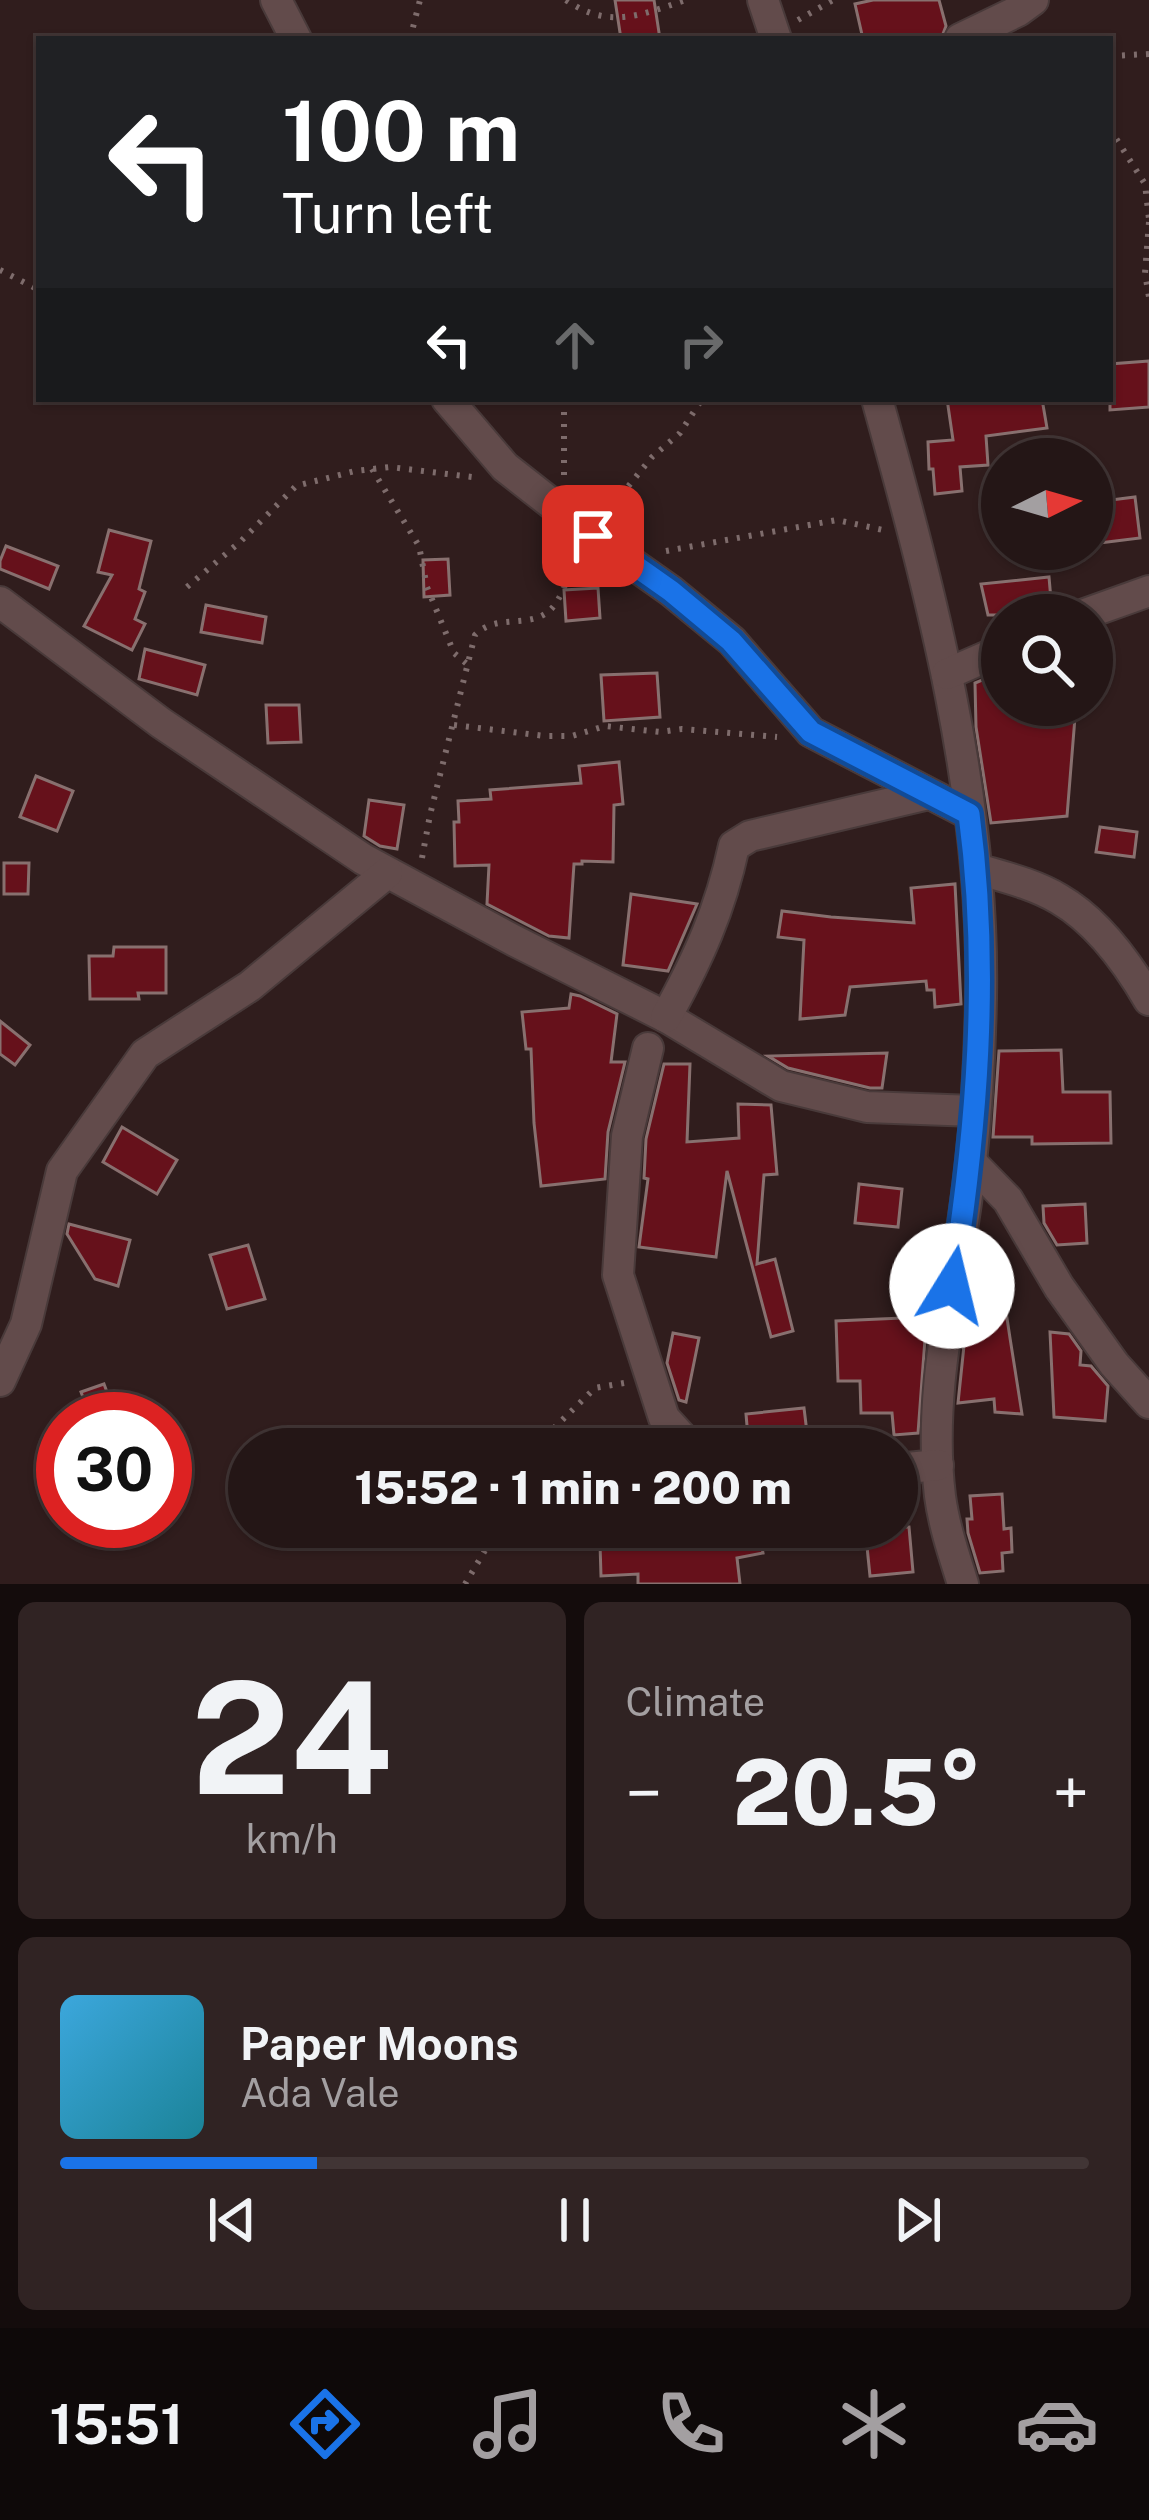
<!DOCTYPE html>
<meta charset="utf-8">
<style>
body{margin:0;font-family:"Public Sans",sans-serif;background:#302323;color:#f1f3f6;height:100vh;display:flex;flex-direction:column;font-size:45px;white-space:nowrap}
*{box-sizing:border-box;margin:0}
p{font-size:39px;color:#a39fa1}
.icon{flex:none;width:66px;height:66px;fill:none;stroke:currentColor;stroke-width:2;stroke-linecap:round;stroke-linejoin:round}
.map{position:relative;height:1584px;overflow:hidden}
.drawer{display:flex;flex-direction:column;gap:18px;padding:18px;background:#140c0c;flex:1}
.drawer>*{flex:none}
.guide{position:absolute;left:36px;top:36px;width:1077px;height:366px;border-radius:0px;box-shadow:0 3px 9px #0004,0 0 0 3px #413535;background:#202124;color:#fff;overflow:hidden}
.needle{width:78px;rotate:85deg}
.fabs{position:absolute;left:981px;top:438px;display:grid;gap:24px}
.fabs a{display:grid;place-items:center;width:132px;height:132px;border-radius:50%;background:#241616;box-shadow:0 3px 9px #0004,0 0 0 3px #413535;font-size:60px}
.speed{position:absolute;left:36px;top:1392px;display:flex;gap:24px;font-size:60px;font-weight:700;text-align:center}
.speed>*{display:grid;place-content:center;width:156px;height:156px;border-radius:50%;background:#241616;box-shadow:0 3px 9px #0004,0 0 0 3px #413535;line-height:1}
.speed .limit{border:18px solid #d22;background:#fff;color:#111}
.pin{position:absolute;display:grid;place-items:center;width:102px;height:102px;color:#fff;margin:-51px;border-radius:24px;box-shadow:0 6px 18px #0006}
.me{position:absolute;width:132px;margin:-66px;rotate:9deg;stroke-linejoin:round;filter:drop-shadow(0 0 9px #0008)}
.turn{display:flex;align-items:center;gap:42px;height:252px;padding:0 48px;font-size:54px}
.turn .icon{width:156px;height:156px;stroke-width:2.5}
.turn b{display:block;font-size:84px;line-height:102px}
.lanes{display:flex;align-items:center;height:114px;padding:0 48px;background:#0003;justify-content:center;gap:60px;direction:ltr}
.lanes .off{opacity:.35}
.big{font-size:90px;font-weight:800;line-height:1.1}
.drawer .widget{flex:1;display:flex;flex-direction:column;justify-content:center;gap:18px;min-width:0;padding:0 42px;border-radius:18px;background:#302323}
.drawer .dial{align-items:center;gap:0}
.dial b{font-size:156px;line-height:1}
.song{display:flex;align-items:center;gap:36px}
.cover{width:144px;height:144px;border-radius:18px;background:linear-gradient(135deg,hsl(200 70% 55%),hsl(190 70% 35%))}
.played{height:12px;border-radius:6px;background:linear-gradient(90deg,#1a73e8 25%,#413535 25%)}
.keys{display:flex;justify-content:space-around;direction:ltr}
.heat{display:flex;justify-content:space-between;align-items:center;font-size:66px;direction:ltr}
.drawer .tiles{flex:1;display:grid;gap:18px;grid-template-columns:1fr 1fr}
.widget:last-child{grid-column:span 2}
.trip{position:absolute;left:228px;top:1428px;width:690px;height:120px;border-radius:60px;background:#241616;box-shadow:0 3px 9px #0004,0 0 0 3px #413535;font-weight:800;line-height:120px;text-align:center}
.dock{display:flex;height:192px;justify-content:space-around;align-items:center;background:#0e0909;color:#a39fa1}
.dock .icon{width:84px;height:84px}
.dock .selected{color:#1a73e8}
.dock b{font-size:54px;color:#f1f3f6}
.map>svg:first-child{display:block}
</style>
<div class="map">
<svg width="1149" height="1584" viewBox="0 0 1149 1584">
<rect width="100%" height="100%" fill="#301d1d"/>
<!-- building -->
<g fill="#66111b" stroke="#88706f" stroke-width="3">
<path d="M 615,0 L 654,0 L 660,39 L 621,39 Z"/>
<path d="M 873,0 L 939,0 L 946,26 L 941,39 L 863,39 L 855,4 Z"/>
<path d="M 1149,361 L 1149,407 L 1110,410 L 1110,364 Z"/>
<path d="M 947,399 L 1042,399 L 1047,428 L 986,436 L 988,465 L 960,467 L 962,491 L 935,494 L 933,469 L 929,469 L 928,442 L 953,440 Z"/>
<path d="M 1135,497 L 1140,538 L 1099,543 L 1095,502 Z"/>
<path d="M 109,530 L 151,541 L 139,589 L 145,592 L 135,619 L 145,624 L 132,650 L 84,626 L 112,575 L 98,572 Z"/>
<path d="M 6,546 L 58,566 L 49,589 L 0,569 L 0,561 Z"/>
<path d="M 448,559 L 450,595 L 424,597 L 423,560 Z"/>
<path d="M 1049,577 L 1051,600 L 1048,615 L 988,615 L 981,584 Z"/>
<path d="M 598,588 L 600,618 L 566,621 L 564,590 Z"/>
<path d="M 206,605 L 266,617 L 262,643 L 201,632 Z"/>
<path d="M 145,649 L 205,665 L 197,695 L 139,679 Z"/>
<path d="M 657,673 L 660,717 L 604,721 L 601,675 Z"/>
<path d="M 1002,677 L 1002,705 L 1076,705 L 1067,816 L 991,823 L 976,727 L 975,683 L 987,678 Z"/>
<path d="M 266,705 L 299,705 L 301,742 L 268,743 Z"/>
<path d="M 619,762 L 623,804 L 614,805 L 613,862 L 582,861 L 582,864 L 574,864 L 569,938 L 549,936 L 487,904 L 489,865 L 455,866 L 454,822 L 459,822 L 458,801 L 491,799 L 490,790 L 581,783 L 579,766 Z"/>
<path d="M 36,776 L 73,791 L 57,831 L 20,817 Z"/>
<path d="M 369,800 L 404,805 L 397,849 L 380,846 L 364,836 Z"/>
<path d="M 1100,827 L 1137,832 L 1134,857 L 1096,852 Z"/>
<path d="M 4,863 L 29,863 L 28,894 L 4,894 Z"/>
<path d="M 955,884 L 961,1004 L 935,1007 L 934,990 L 927,990 L 926,981 L 850,987 L 845,1015 L 800,1019 L 804,940 L 778,937 L 782,911 L 831,917 L 914,923 L 911,888 Z"/>
<path d="M 631,894 L 697,904 L 668,971 L 623,965 Z"/>
<path d="M 114,947 L 166,947 L 166,993 L 138,993 L 139,999 L 90,999 L 89,956 L 113,956 Z"/>
<path d="M 571,994 L 580,996 L 617,1014 L 611,1062 L 625,1062 L 608,1132 L 605,1179 L 541,1186 L 534,1123 L 531,1049 L 526,1049 L 522,1012 L 569,1008 Z"/>
<path d="M 0,1021 L 30,1045 L 15,1065 L 0,1054 Z"/>
<path d="M 1061,1050 L 1063,1092 L 1110,1092 L 1111,1143 L 1032,1144 L 1032,1137 L 993,1137 L 999,1051 Z"/>
<path d="M 887,1053 L 882,1088 L 870,1088 L 788,1068 L 768,1056 Z"/>
<path d="M 664,1064 L 690,1064 L 687,1142 L 739,1138 L 738,1104 L 771,1105 L 777,1174 L 764,1175 L 757,1264 L 775,1259 L 793,1331 L 771,1337 L 727,1171 L 716,1257 L 639,1247 L 648,1179 L 644,1178 L 646,1139 Z"/>
<path d="M 122,1127 L 177,1160 L 157,1194 L 103,1162 Z"/>
<path d="M 859,1184 L 902,1189 L 898,1227 L 855,1223 Z"/>
<path d="M 1085,1204 L 1087,1243 L 1057,1245 L 1044,1223 L 1043,1206 Z"/>
<path d="M 69,1224 L 130,1240 L 118,1286 L 95,1279 L 67,1234 Z"/>
<path d="M 248,1245 L 265,1299 L 227,1309 L 210,1255 Z"/>
<path d="M 996,1246 L 1010,1338 L 1022,1414 L 995,1412 L 994,1399 L 958,1403 L 965,1336 L 976,1335 L 970,1300 L 979,1249 Z"/>
<path d="M 924,1317 L 925,1339 L 918,1433 L 894,1435 L 892,1413 L 861,1413 L 860,1381 L 838,1381 L 836,1321 Z"/>
<path d="M 1050,1332 L 1069,1334 L 1081,1351 L 1080,1365 L 1091,1366 L 1108,1386 L 1105,1421 L 1054,1417 Z"/>
<path d="M 673,1333 L 699,1338 L 686,1402 L 679,1400 L 667,1363 Z"/>
<path d="M 104,1384 L 117,1419 L 91,1419 L 81,1392 Z"/>
<path d="M 804,1408 L 809,1449 L 782,1449 L 782,1446 L 749,1449 L 746,1414 Z"/>
<path d="M 1002,1494 L 1004,1529 L 1011,1528 L 1012,1552 L 1002,1553 L 1003,1571 L 980,1573 L 968,1533 L 967,1519 L 972,1519 L 970,1496 Z"/>
<path d="M 637,1527 L 758,1527 L 763,1553 L 737,1558 L 740,1584 L 638,1584 L 638,1574 L 601,1576 L 600,1544 L 639,1542 Z"/>
<path d="M 865,1527 L 909,1527 L 913,1572 L 870,1576 Z"/>
</g>
<g fill="none" stroke-linecap="round" stroke-linejoin="round">
<defs>
<g id="minor">
<path d="M 276,0 L 296,39"/>
<path d="M 763,0 L 776,39"/>
<path d="M 960,39 L 1018,11 L 1033,0"/>
<path d="M 447,399 L 505,467 L 593,536 L 671,591 L 732,641 L 811,732 L 969,814"/>
<path d="M 877,399 C 931,593 985,795 981,998 C 980,1052 977,1108 971,1162 C 960,1273 926,1383 940,1496 C 944,1526 954,1555 963,1584"/>
<path d="M 0,602 L 161,723 L 363,859 L 515,941 L 666,1017 L 781,1086 L 867,1107 L 974,1111"/>
<path d="M 1082,615 L 1149,591"/>
<path d="M 947,674 L 1002,650"/>
<path d="M 977,869 C 1004,877 1034,884 1059,899 C 1097,921 1127,962 1149,1000"/>
<path d="M 666,1017 C 698,959 720,911 734,846 L 750,836 L 929,794"/>
<path d="M 648,1048 L 627,1136 L 618,1275 L 664,1418 L 686,1442 L 708,1449"/>
<path d="M 971,1162 L 1008,1200 L 1059,1287 L 1114,1364 L 1149,1403"/>
<path d="M 0,1381 L 26,1324 L 62,1171 L 145,1054 L 250,986 L 387,873"/>
<path d="M 897,1469 L 938,1465"/>
</g>
</defs>
<!-- minor casing -->
<use href="#minor" stroke="#493a3a" stroke-width="34"/>
<!-- path -->
<g stroke="#7e6c6c" stroke-width="6" stroke-dasharray="3 9" stroke-linecap="butt">
<path d="M 566,0 C 609,30 640,15 686,0"/>
<path d="M 798,20 L 833,0"/>
<path d="M 410,39 L 420,0"/>
<path d="M 1110,56 L 1149,54"/>
<path d="M 1110,129 L 1145,184 L 1149,219"/>
<path d="M 1149,222 L 1145,273 L 1149,297"/>
<path d="M 0,270 L 39,290"/>
<path d="M 372,469 L 419,546 L 427,587 L 454,653 L 467,664"/>
<path d="M 564,475 L 564,399"/>
<path d="M 617,520 L 626,489 L 652,457 L 680,433 L 702,399"/>
<path d="M 666,551 L 837,520 L 883,530"/>
<path d="M 187,587 L 241,541 L 296,486 L 355,471 L 390,467 L 472,477"/>
<path d="M 454,725 L 545,736 L 572,736 L 605,726 L 660,732 L 682,729 L 777,737"/>
<path d="M 422,858 L 430,815 L 475,635 C 496,613 528,629 549,611 C 563,599 567,574 578,559"/>
<path d="M 542,1449 L 553,1429 L 595,1388 L 624,1383"/>
<path d="M 465,1584 L 499,1527"/>
</g>
<!-- minor -->
<use href="#minor" stroke="#624b4b" stroke-width="30"/>
</g>
<g fill="none" stroke-linecap="round" stroke-linejoin="round">
<defs>
<path id="route" d="M 593,536 L 671,591 L 731,641 L 811,732 L 969,814 C 990,972 977,1129 952,1286"/>
</defs>
<!-- route casing -->
<use href="#route" stroke="#114b97" stroke-width="30"/>
<!-- route -->
<use href="#route" stroke="#1a73e8" stroke-width="21"/>
</g>
</svg>
<div class="fabs">
<a><svg class="needle" viewBox="-14 -14 28 28"><path d="M0-13l5 13h-10z" fill="#e53935"/><path d="M0 13l5-13h-10z" fill="#a39fa1"/></svg></a>
<a><svg class="icon" aria-label="search" viewBox="0 0 24 24"><circle cx="10" cy="10" r="6"/><path d="M15 15l6 6"/></svg></a>
</div>
<div class="speed"><div class="limit">30</div></div>
<div class="pin" style="left:593px;top:536px;background:#d93025"><svg class="icon" aria-label="arrive" viewBox="0 0 24 24"><path d="M6 21V4h12l-3 4 3 4H6"/></svg></div>
<svg class="me" style="left:952px;top:1286px" viewBox="-20 -20 40 40"><circle r="19" fill="#fff"/><path d="M0-13L10 11 0 6-10 11z" fill="#1a73e8"/></svg>
<div class="trip">15:52 · 1 min · 200 m</div>
<div class="guide">
<div class="turn"><svg class="icon" aria-label="left" viewBox="0 0 24 24"><path d="M17 20v-9H6M10 6l-5 5 5 5"/></svg><div><b>100 m</b>Turn left</div></div>
<div class="lanes"><svg class="icon" aria-label="left" viewBox="0 0 24 24"><path d="M17 20v-9H6M10 6l-5 5 5 5"/></svg><svg class="icon off" aria-label="ahead" viewBox="0 0 24 24"><path d="M12 20V5M6 11l6-6 6 6"/></svg><svg class="icon off" aria-label="right" viewBox="0 0 24 24"><path d="M7 20v-9h11M14 6l5 5-5 5"/></svg></div>
</div>
</div>
<section class="drawer">
<div class="tiles">
<div class="widget dial"><b>24</b><p>km/h</p></div>
<div class="widget"><p>Climate</p>
<div class="heat"><a>−</a><b class="big">20.5°</b><a>+</a></div>
</div>
<div class="widget">
<div class="song"><i class="cover"></i><div><b>Paper Moons</b><p>Ada Vale</p></div></div>
<div class="played"></div>
<div class="keys"><svg class="icon" aria-label="previous" viewBox="0 0 24 24"><path d="M18 5L8 12l10 7zM5 5v14"/></svg><svg class="icon" aria-label="pause" viewBox="0 0 24 24"><path d="M8 5v14M16 5v14"/></svg><svg class="icon" aria-label="next" viewBox="0 0 24 24"><path d="M6 5l10 7-10 7zM19 5v14"/></svg></div>
</div>
</div>
</section>
<nav class="dock">
<b>15:51</b>
<svg class="icon selected" aria-label="directions" viewBox="0 0 24 24"><path d="M12 3l9 9-9 9-9-9zM9 14v-3h6M13 9l2 2-2 2"/></svg>
<svg class="icon" aria-label="music" viewBox="0 0 24 24"><path d="M9 18V5l10-2v13"/><circle cx="6" cy="18" r="3"/><circle cx="16" cy="16" r="3"/></svg>
<svg class="icon" aria-label="phone" viewBox="0 0 24 24"><path d="M5 4h4l2 5-3 2q2 4 5 5l2-3 5 2v4C11 20 4 13 5 4z"/></svg>
<svg class="icon" aria-label="climate" viewBox="0 0 24 24"><path d="M12 3v18M4 7l16 10M4 17L20 7"/></svg>
<svg class="icon" aria-label="car" viewBox="0 0 24 24"><path d="M5 17H2v-5l4-1 3-4h7l3 4 3 1v5h-3M9 17h6M6 11h13"/><circle cx="7" cy="17" r="2"/><circle cx="17" cy="17" r="2"/></svg>
</nav>
